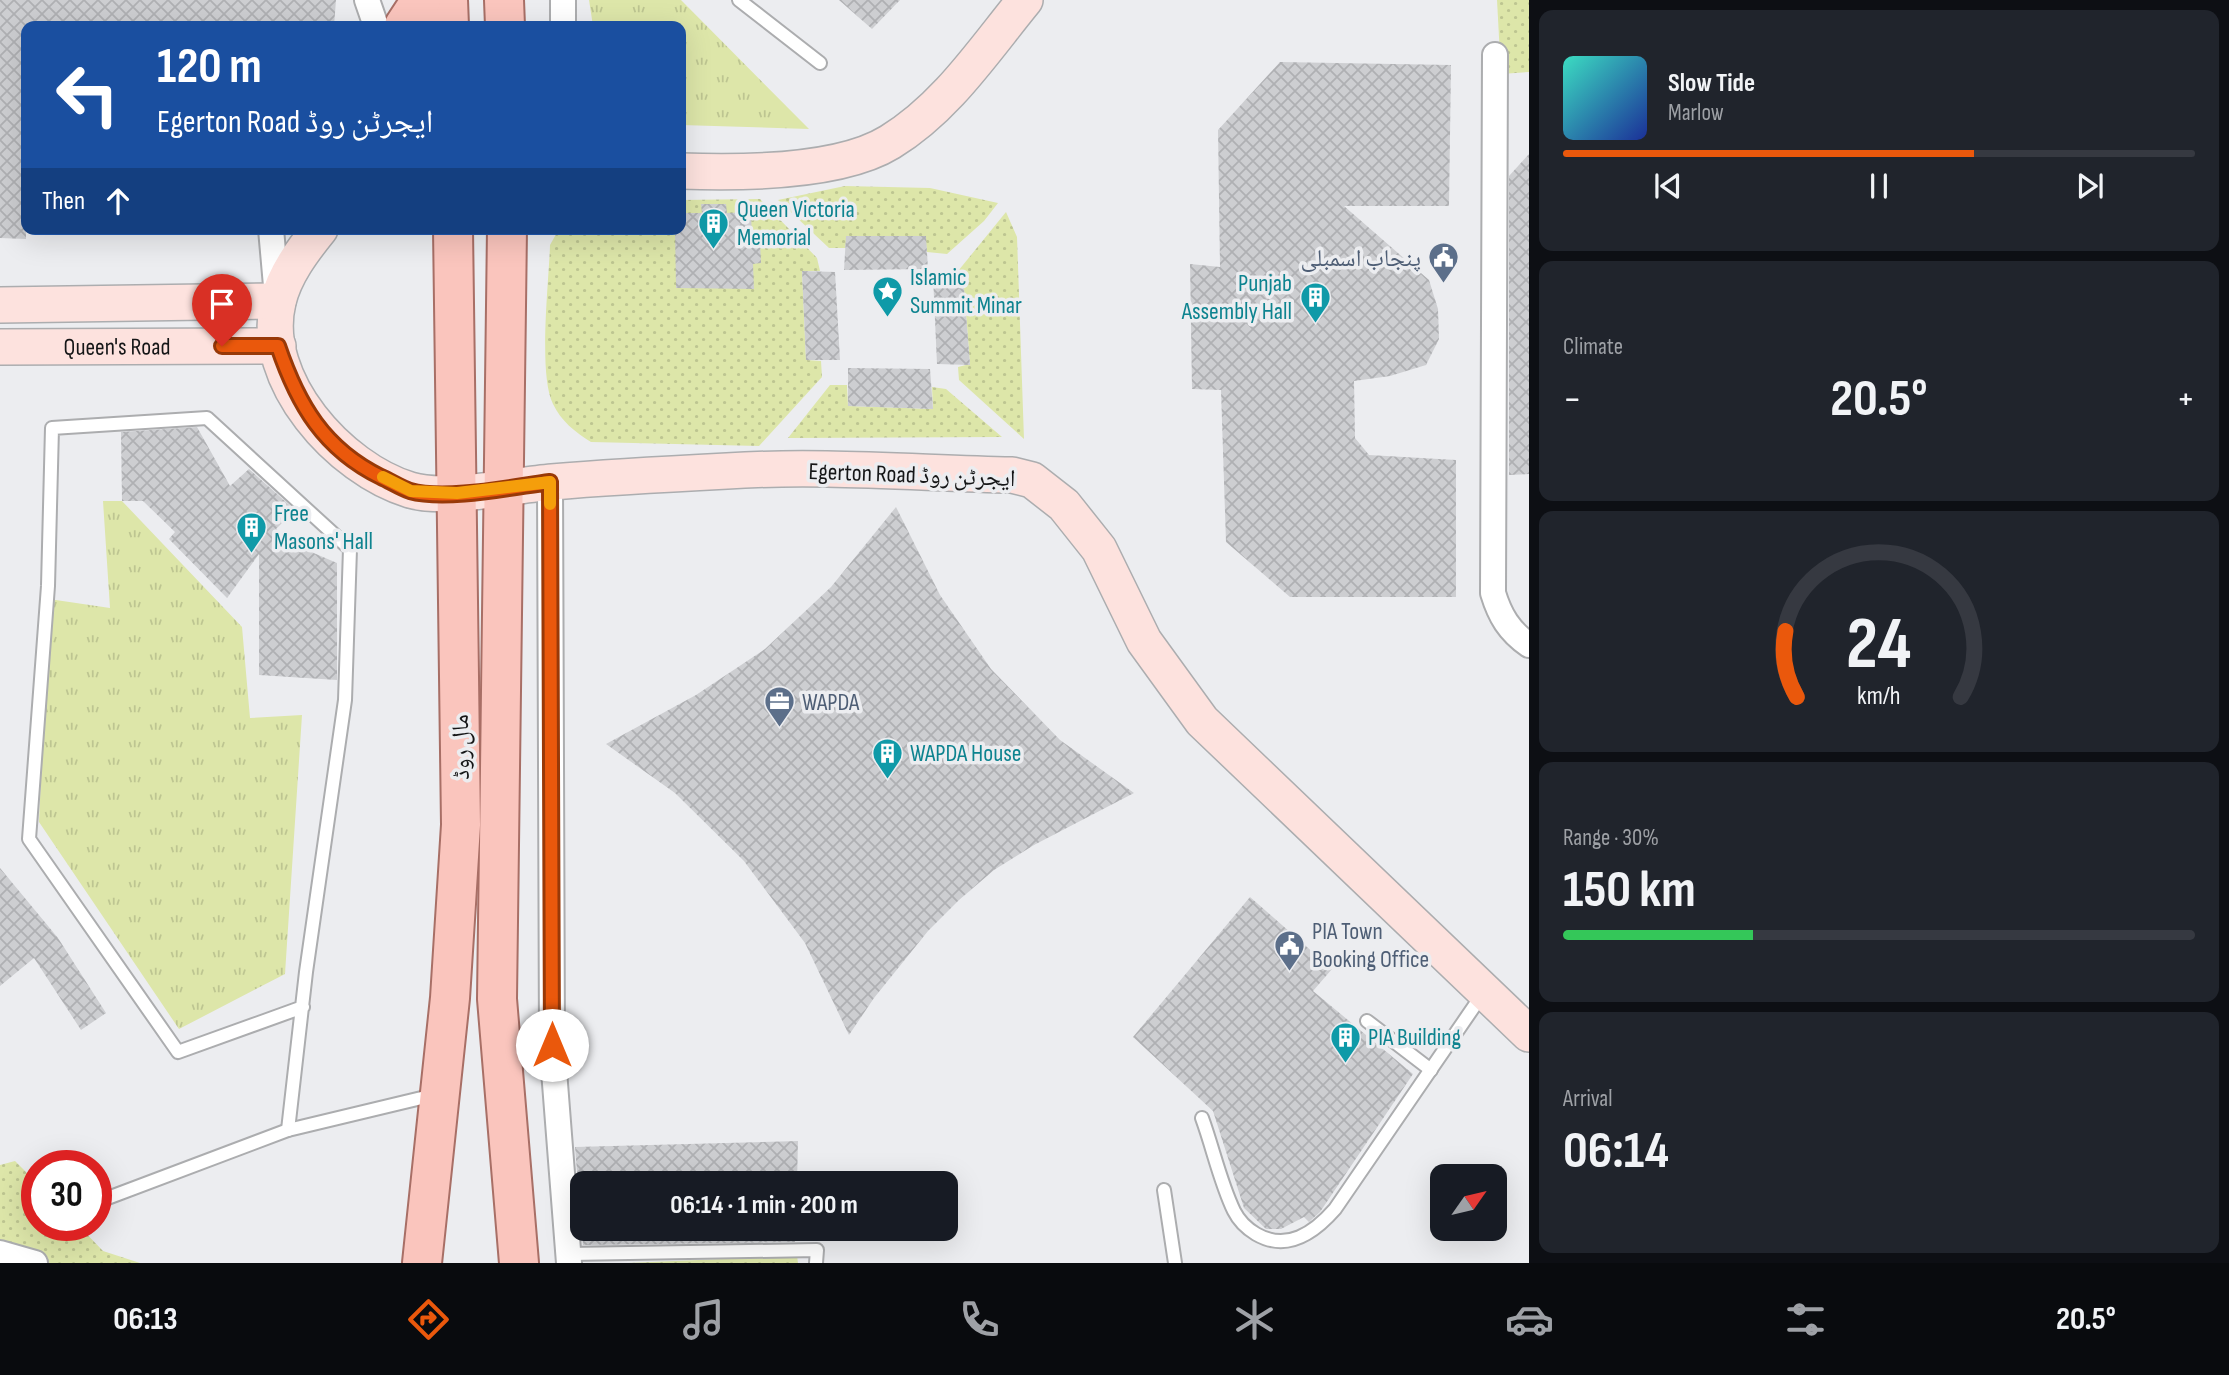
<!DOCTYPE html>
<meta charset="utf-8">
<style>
body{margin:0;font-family:"Sofia Sans Condensed","Noto Naskh Arabic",sans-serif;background:#20242c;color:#f1f3f6;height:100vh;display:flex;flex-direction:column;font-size:26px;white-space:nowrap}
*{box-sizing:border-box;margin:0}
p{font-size:23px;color:#9ea1a6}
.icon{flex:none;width:38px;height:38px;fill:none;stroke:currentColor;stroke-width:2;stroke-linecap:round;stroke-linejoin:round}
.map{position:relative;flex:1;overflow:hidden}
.drawer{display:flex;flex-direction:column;gap:10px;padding:10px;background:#0d0f14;width:700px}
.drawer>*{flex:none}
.hud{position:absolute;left:21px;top:21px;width:665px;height:214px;border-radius:14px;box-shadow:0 7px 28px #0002;background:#1a4fa0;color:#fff;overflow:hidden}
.needle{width:46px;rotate:56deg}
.controls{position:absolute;left:1430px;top:1164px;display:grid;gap:14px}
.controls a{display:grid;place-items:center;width:77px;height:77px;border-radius:14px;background:#171b24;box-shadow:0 7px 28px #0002;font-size:35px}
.speed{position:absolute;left:21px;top:1150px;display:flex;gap:14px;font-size:35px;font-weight:700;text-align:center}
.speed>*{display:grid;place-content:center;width:91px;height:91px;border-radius:50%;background:#171b24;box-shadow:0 7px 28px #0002;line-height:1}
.speed .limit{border:10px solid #d22;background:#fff;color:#111}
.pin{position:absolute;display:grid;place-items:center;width:60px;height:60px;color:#fff;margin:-72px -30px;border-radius:50% 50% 50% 0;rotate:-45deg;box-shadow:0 0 7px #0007}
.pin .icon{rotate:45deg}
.me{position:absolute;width:77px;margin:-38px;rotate:0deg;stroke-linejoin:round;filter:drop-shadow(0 0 5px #0008)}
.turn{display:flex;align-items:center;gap:24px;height:147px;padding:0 21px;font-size:32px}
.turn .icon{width:91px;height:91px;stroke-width:2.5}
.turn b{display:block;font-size:49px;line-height:60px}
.then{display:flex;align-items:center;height:66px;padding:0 21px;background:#0003;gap:14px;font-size:26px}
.big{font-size:52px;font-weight:700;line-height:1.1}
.drawer .widget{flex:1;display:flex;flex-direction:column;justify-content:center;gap:10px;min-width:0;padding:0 24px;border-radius:14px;background:#20242c}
.drawer .dial{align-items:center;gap:0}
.dial svg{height:182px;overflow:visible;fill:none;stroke:#363941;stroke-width:7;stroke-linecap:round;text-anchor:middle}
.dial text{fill:#f1f3f6;stroke:none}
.song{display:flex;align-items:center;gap:21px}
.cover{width:84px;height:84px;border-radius:10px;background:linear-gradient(135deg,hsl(170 70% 55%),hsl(230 70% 35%))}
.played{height:7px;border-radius:4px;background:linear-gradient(90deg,#ea580c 65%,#363941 65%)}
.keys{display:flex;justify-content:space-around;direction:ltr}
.heat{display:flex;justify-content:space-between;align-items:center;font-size:38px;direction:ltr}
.charge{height:10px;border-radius:5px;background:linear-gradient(90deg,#34c759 30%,#363941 0)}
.trip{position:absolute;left:570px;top:1171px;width:388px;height:70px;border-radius:14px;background:#171b24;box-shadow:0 7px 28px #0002;font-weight:700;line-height:70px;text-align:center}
.tab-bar{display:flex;height:112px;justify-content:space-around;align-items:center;background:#090b0e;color:#9ea1a6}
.tab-bar .icon{width:49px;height:49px}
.tab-bar .current{color:#ea580c}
.tab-bar b{font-size:32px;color:#f1f3f6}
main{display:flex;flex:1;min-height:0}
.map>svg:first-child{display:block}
</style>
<main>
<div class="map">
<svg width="1529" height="1263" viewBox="0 0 1529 1263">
<defs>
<pattern id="grass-tufts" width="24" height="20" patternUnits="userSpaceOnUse" patternTransform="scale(1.75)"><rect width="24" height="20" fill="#dde6a9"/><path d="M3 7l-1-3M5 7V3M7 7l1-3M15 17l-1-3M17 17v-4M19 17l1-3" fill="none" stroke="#bdc591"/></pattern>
<pattern id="park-dots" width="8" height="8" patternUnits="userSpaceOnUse" patternTransform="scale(1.75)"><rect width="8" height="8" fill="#dde6a9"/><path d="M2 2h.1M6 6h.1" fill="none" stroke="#bdc591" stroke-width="1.8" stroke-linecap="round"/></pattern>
<pattern id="building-cross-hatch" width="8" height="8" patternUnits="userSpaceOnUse" patternTransform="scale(1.75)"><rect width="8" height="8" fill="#cdced1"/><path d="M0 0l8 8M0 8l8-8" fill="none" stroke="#afb0b3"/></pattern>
</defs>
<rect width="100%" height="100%" fill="#ecedf0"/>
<!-- grass -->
<g fill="url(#grass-tufts)">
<path d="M 589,0 L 681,0 L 809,129 L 681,125 L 681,26 L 593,26 Z"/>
<path d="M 103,501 L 122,501 L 242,627 L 250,718 L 302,715 L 285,974 L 179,1029 L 39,822 L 49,599 L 110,608 Z"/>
</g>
<!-- park -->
<g fill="url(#park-dots)">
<path d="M 1497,0 L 1529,0 L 1529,72 L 1501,74 Z"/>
<path d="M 845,186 L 930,188 L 998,203 L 984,221 L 947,254 L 927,252 L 925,236 L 847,236 L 845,248 L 829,248 L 778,200 Z"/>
<path d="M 760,199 L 817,258 L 820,271 L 802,271 L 806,360 L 821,361 L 822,377 L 759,446 L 591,442 C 575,432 561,421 553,404 C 538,374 549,281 550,245 L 559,229 L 681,229 L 681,200 Z"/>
<path d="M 1006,212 L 1017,237 L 1024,439 L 959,380 L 958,367 L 970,364 L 963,276 L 954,276 Z"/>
<path d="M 830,385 L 847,385 L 848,406 L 933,409 L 932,387 L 946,389 L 1002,437 L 788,438 Z"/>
<path d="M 15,1161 L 37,1183 L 37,1225 L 78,1225 L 103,1251 L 140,1263 L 0,1263 L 0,1165 Z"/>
<path d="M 797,1256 L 798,1263 L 628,1263 Z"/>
</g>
<!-- building -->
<g fill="url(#building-cross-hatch)">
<path d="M 0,0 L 336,0 L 334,26 L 26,26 L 26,239 L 0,238 Z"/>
<path d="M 839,0 L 900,0 L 872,29 Z"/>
<path d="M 1280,62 L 1451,65 L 1449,206 L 1344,206 L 1429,280 L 1438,309 L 1439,339 L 1426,365 L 1390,376 L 1354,381 L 1355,438 L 1369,455 L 1456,460 L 1456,597 L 1290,597 L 1226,542 L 1221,390 L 1192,389 L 1190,264 L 1220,267 L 1218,130 Z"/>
<path d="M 1529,154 L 1529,474 L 1509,475 L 1509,176 Z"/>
<path d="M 701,204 L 726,204 L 727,213 L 751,212 L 752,239 L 760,239 L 761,263 L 753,264 L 754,289 L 676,288 L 675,229 L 681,229 L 681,213 L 702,213 Z"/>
<path d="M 846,236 L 926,236 L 928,269 L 844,270 Z"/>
<path d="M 802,271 L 835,272 L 840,360 L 806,360 Z"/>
<path d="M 933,276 L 963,276 L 970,365 L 937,364 Z"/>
<path d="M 848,368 L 930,369 L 933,409 L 848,406 Z"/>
<path d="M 197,427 L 230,486 L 249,469 L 295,510 L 276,529 L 309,551 L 337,563 L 337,680 L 259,675 L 259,554 L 227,598 L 169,539 L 175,532 L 143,501 L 122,501 L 121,432 Z"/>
<path d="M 896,507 L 940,595 L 991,669 L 1060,740 L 1134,793 L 1034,845 L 994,870 L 959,900 L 928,931 L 874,998 L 849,1035 L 805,943 L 744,861 L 675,793 L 606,744 L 696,695 L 765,649 L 831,587 Z"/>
<path d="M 0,868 L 58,938 L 106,1013 L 81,1030 L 34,958 L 0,986 Z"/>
<path d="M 1250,897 L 1332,969 L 1313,991 L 1413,1074 L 1320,1212 L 1309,1222 L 1304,1217 L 1281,1229 L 1266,1229 L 1244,1208 L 1213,1111 L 1133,1037 Z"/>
<path d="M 798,1141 L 797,1183 L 583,1183 L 583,1228 L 796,1228 L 795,1242 L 583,1245 L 575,1147 Z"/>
</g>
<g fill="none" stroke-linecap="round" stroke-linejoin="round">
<defs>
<g id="lane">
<path d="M 739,0 L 820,63"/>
<path d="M 1367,1021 L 1431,1070"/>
<path d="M 1202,1118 C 1213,1148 1220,1182 1234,1211 C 1239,1221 1246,1228 1256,1234 C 1287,1252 1314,1233 1335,1209 L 1484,992"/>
<path d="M 288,1130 L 306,972 L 345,700 L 350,549 L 207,418 L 52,428 L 48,586 L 29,839 L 178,1052 L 303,1007"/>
<path d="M 1164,1190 L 1175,1263"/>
<path d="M 105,1199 L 288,1130 L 434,1095"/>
<path d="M 569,1254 L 817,1250 L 816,1263"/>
</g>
<g id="street">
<path d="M 367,0 L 376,26"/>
<path d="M 563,0 L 563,26"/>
<path d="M 1495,55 L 1493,593 C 1500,616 1509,631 1529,645"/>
<path d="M 271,229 L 277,297"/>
<path d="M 550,482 L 552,1045 L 569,1263"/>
<path d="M 0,1253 L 35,1263"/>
</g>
<g id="secondary">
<path d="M 681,171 C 738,173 840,173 890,142 C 946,108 984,50 1025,0"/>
<path d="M 320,229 C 303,250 284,275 278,302 C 259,380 340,469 410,490 C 446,501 514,485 552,482 C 610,477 668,474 727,471 C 821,465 918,473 1012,475 L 1032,480 L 1064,505 L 1099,549 L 1144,641 L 1202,721 L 1529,1034"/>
<path d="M 0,305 L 278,301"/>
<path id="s1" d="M 0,347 L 278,346"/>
</g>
<g id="primary">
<path d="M 448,0 L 449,26"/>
<path d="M 504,0 L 505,26"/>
<path d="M 404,26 L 421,0"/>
<path d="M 507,229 L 497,999 L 519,1263"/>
<path d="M 422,1263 L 450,998 L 461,825 L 453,229"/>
</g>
</defs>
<!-- lane casing -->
<use href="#lane" stroke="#acadaf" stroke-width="16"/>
<!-- street casing -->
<use href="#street" stroke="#acadaf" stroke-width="28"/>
<!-- secondary casing -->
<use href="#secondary" stroke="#acadaf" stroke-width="38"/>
<!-- primary casing -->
<use href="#primary" stroke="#a86f66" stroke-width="42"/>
<!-- lane -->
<use href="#lane" stroke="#fff" stroke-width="12"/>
<!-- street -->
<use href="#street" stroke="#fff" stroke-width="24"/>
<!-- secondary -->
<use href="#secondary" stroke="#fde2de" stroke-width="35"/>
<!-- primary -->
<use href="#primary" stroke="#fac5bd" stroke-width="38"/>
</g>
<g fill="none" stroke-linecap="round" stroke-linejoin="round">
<defs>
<path id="route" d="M 222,346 L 278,346 C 298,405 324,449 381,477 C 390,481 401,488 410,491 C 446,501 512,487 550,482 L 552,1045"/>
</defs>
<!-- route casing -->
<use href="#route" stroke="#983908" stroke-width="18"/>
<!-- route -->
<use href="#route" stroke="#ea580c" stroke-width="12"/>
<!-- slow -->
<path stroke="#f59e0b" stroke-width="12" d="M 383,477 L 411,491 L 457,493 L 550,482 L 550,504"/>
</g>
<!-- icons -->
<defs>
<symbol id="building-pin" viewBox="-11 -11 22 30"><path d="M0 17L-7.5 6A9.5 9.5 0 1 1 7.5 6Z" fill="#0f9aa8" stroke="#ecedf0"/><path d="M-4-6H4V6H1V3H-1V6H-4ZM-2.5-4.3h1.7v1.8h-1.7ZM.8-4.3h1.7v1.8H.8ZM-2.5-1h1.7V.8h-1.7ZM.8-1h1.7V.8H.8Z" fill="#fff"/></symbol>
<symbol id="civic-pin" viewBox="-11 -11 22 30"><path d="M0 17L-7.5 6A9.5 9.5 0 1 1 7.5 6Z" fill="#5c6f8a" stroke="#ecedf0"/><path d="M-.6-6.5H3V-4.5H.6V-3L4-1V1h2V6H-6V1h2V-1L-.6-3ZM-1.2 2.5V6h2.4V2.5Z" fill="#fff"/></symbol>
<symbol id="sight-pin" viewBox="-11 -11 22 30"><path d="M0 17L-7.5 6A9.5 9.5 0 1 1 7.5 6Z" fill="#0f9aa8" stroke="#ecedf0"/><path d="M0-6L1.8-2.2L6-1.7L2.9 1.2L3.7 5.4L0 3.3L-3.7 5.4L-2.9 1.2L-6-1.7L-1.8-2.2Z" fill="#fff"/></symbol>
<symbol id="office-pin" viewBox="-11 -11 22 30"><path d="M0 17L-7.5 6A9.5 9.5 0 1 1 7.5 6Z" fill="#5c6f8a" stroke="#ecedf0"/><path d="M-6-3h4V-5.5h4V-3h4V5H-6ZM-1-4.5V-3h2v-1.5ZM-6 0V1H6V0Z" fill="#fff"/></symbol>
</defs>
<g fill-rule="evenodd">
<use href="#building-pin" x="696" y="206" width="35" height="47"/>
<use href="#civic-pin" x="1426" y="240" width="35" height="47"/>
<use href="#sight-pin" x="870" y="274" width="35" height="47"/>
<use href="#building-pin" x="1298" y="280" width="35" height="47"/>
<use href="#building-pin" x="234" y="510" width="35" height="47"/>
<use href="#office-pin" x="762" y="684" width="35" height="47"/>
<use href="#building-pin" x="870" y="736" width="35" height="47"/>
<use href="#civic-pin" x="1272" y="928" width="35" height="47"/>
<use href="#building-pin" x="1328" y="1020" width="35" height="47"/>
</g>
<g text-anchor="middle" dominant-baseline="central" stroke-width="7" stroke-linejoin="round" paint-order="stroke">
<!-- culture labels -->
<g font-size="24" fill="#0d838f" stroke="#ecedf0" text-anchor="start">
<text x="737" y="209">Queen Victoria<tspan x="737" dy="28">Memorial</tspan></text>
<text x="910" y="277">Islamic<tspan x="910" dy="28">Summit Minar</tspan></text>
<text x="1292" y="283" text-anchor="end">Punjab<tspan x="1292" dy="28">Assembly Hall</tspan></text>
<text x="274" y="513">Free<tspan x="274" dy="28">Masons' Hall</tspan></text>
<text x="910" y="753">WAPDA House</text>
<text x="1368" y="1037">PIA Building</text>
</g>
<!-- service labels -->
<g font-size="24" fill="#4e5e75" stroke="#ecedf0" text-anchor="start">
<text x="1421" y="258" text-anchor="end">پنجاب اسمبلی</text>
<text x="802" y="702">WAPDA</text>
<text x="1312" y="931">PIA Town<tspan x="1312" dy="28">Booking Office</tspan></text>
</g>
<!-- street labels -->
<g font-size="24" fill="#151617" stroke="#ecedf0">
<text stroke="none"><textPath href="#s1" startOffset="117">Queen's Road</textPath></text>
<text transform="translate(912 475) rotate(2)">Egerton Road ایجرٹن روڈ</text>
<text transform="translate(461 747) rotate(-91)">مال روڈ</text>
</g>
</g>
</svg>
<div class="controls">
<a><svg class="needle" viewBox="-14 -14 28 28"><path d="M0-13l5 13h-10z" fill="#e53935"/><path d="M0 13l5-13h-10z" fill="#9ea1a6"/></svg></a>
</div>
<div class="speed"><div class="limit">30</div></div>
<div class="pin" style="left:222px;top:346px;background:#d93025"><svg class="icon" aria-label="arrive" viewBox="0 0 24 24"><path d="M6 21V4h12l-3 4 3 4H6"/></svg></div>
<svg class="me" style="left:552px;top:1045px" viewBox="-20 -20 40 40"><circle r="19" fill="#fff"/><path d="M0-13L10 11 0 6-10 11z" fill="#ea580c"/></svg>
<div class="trip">06:14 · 1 min · 200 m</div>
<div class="hud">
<div class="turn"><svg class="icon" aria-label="left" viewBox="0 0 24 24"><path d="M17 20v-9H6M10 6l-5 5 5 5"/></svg><div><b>120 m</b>Egerton Road ایجرٹن روڈ</div></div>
<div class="then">Then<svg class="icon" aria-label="ahead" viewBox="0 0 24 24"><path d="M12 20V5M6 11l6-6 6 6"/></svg></div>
</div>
</div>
<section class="drawer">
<div class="widget">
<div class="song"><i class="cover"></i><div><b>Slow Tide</b><p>Marlow</p></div></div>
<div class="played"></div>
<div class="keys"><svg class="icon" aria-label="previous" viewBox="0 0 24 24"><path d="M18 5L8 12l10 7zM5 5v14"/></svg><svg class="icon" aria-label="pause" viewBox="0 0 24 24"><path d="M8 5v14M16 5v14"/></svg><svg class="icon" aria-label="next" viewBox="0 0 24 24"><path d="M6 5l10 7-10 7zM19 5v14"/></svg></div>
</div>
<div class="widget"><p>Climate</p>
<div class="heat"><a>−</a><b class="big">20.5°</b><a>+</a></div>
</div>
<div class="widget dial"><svg viewBox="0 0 100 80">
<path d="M14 69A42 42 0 1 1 86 69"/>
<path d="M14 69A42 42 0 0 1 9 40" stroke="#ea580c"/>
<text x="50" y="56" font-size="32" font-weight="700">24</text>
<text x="50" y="72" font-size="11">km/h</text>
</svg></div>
<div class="widget"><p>Range · 30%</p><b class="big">150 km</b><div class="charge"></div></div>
<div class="widget"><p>Arrival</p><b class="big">06:14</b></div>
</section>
</main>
<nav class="tab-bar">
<b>06:13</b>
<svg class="icon current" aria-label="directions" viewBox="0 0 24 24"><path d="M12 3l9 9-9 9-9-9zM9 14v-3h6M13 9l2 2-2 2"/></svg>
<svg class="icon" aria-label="music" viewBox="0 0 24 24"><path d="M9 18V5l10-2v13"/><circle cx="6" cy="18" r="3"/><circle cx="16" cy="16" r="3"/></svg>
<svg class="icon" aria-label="phone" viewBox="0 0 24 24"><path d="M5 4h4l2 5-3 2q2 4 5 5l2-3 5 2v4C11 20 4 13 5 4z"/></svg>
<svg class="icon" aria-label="climate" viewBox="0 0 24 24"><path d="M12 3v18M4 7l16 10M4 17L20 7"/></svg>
<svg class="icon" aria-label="car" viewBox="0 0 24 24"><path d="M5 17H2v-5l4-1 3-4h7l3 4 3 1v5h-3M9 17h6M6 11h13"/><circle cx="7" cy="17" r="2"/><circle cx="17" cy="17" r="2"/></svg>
<svg class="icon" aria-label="filters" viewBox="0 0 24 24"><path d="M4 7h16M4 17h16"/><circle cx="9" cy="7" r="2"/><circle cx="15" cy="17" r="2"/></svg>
<b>20.5°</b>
</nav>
